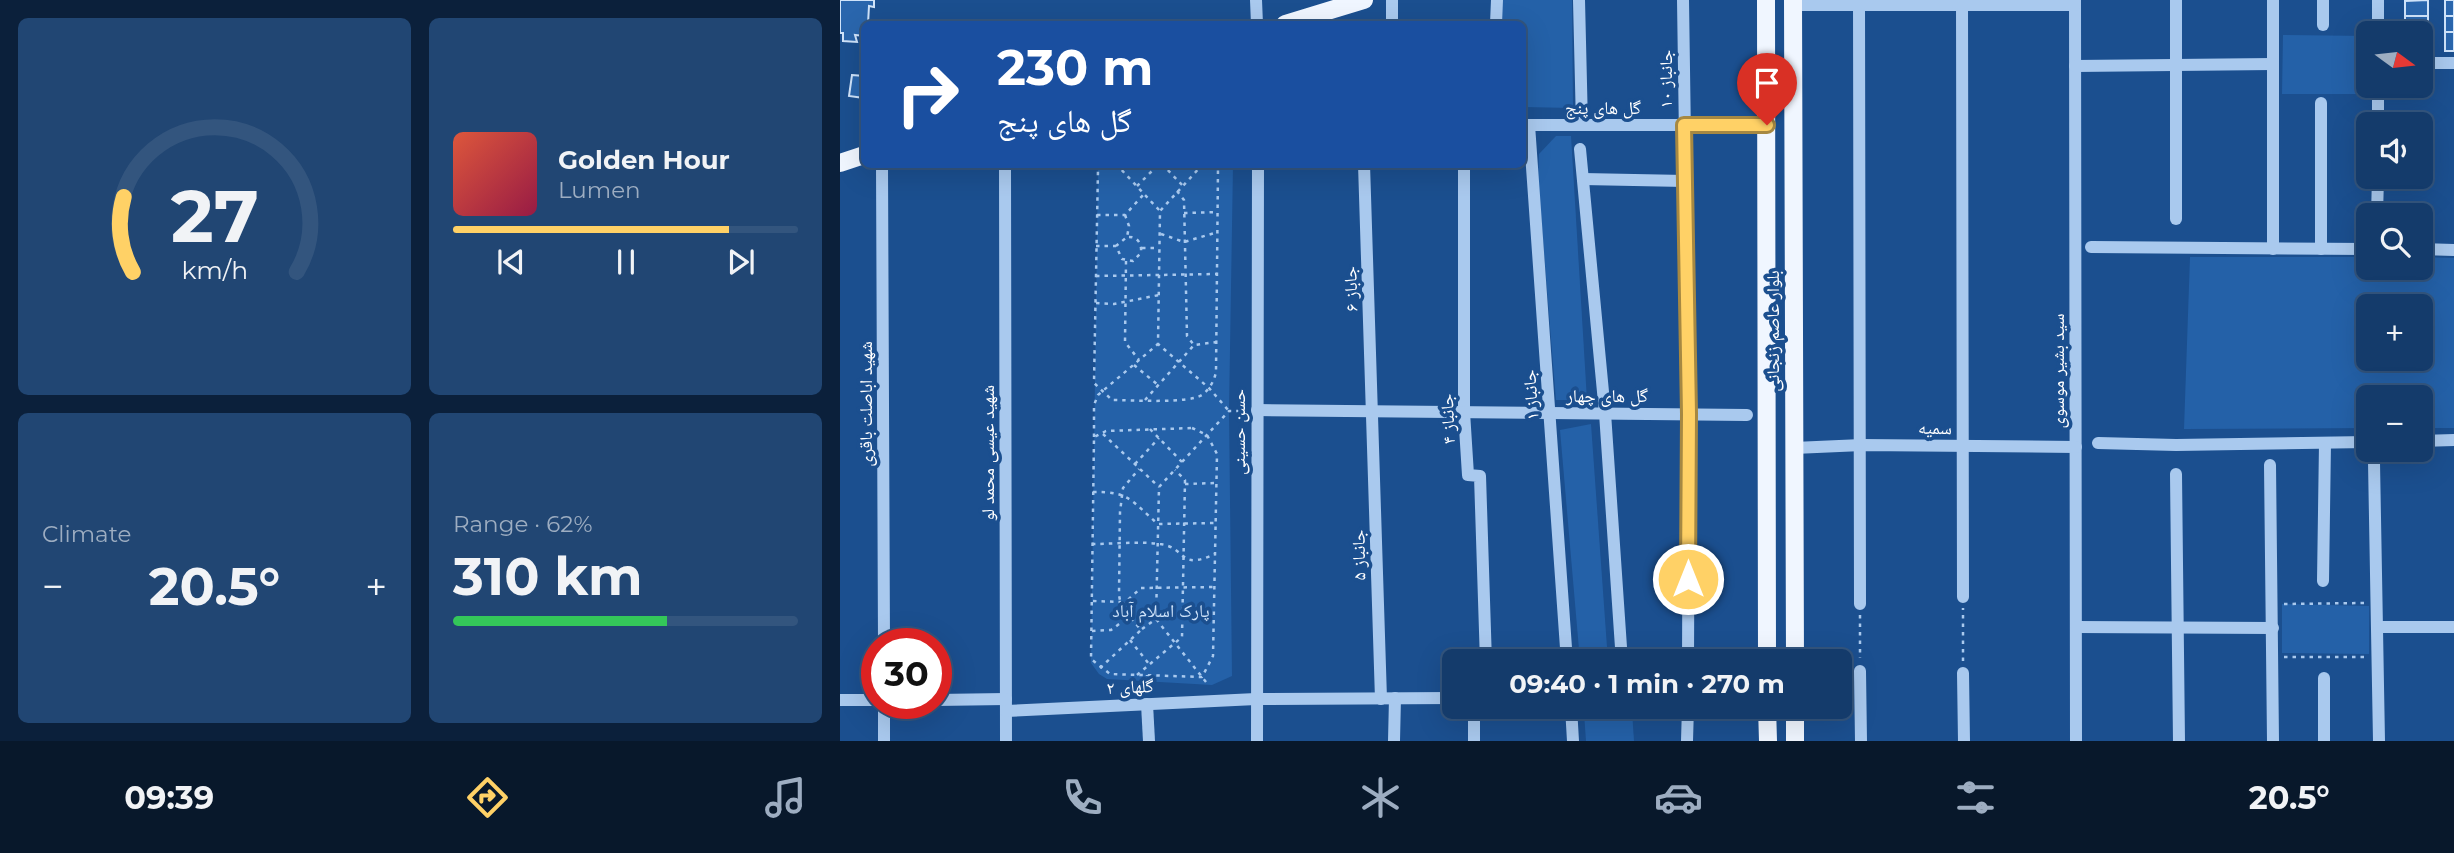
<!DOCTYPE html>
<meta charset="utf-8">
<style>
body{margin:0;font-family:Montserrat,"Noto Naskh Arabic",sans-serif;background:#214673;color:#f1f3f6;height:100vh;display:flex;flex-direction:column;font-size:26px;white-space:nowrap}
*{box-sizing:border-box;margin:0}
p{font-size:23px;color:#9dadc1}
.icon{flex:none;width:38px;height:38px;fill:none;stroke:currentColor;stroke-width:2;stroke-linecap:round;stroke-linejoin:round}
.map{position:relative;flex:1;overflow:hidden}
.panel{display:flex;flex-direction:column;gap:18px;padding:18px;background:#0b203b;width:840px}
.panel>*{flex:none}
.guide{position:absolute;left:21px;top:21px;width:665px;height:147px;border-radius:10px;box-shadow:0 7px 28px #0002,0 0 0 2px #33557e;background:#1a4fa0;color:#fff;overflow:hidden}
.needle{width:46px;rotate:105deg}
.controls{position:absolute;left:1516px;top:21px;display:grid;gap:14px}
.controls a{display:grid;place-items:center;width:77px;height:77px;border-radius:10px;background:#143b6b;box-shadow:0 7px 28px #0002,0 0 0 2px #33557e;font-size:35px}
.speed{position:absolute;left:21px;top:628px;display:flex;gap:14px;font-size:35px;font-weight:700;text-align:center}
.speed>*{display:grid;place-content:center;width:91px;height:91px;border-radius:50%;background:#143b6b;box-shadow:0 7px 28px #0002,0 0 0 2px #33557e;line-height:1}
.speed .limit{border:10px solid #d22;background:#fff;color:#111}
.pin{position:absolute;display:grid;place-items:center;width:60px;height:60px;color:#fff;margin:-72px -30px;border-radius:50% 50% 50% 0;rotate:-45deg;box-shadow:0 0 7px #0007}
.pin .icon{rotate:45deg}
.me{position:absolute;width:77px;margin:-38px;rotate:0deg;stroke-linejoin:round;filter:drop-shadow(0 0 5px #0008)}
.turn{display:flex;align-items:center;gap:24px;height:147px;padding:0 21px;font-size:32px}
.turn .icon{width:91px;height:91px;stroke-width:2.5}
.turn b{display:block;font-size:49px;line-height:60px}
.big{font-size:52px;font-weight:700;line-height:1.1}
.panel .widget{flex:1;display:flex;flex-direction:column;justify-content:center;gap:10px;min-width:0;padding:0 24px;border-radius:10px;background:#214673}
.panel .dial{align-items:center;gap:0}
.dial svg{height:182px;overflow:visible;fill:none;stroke:#33557e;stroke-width:7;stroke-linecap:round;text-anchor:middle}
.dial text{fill:#f1f3f6;stroke:none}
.song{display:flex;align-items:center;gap:21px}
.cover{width:84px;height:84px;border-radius:10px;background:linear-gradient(135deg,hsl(10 70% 55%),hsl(340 70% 35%))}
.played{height:7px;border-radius:4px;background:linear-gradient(90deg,#ffd166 80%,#33557e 80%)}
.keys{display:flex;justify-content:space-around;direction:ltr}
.heat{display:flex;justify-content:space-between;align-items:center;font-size:38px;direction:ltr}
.charge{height:10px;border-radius:5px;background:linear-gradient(90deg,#34c759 62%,#33557e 0)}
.panel .tiles{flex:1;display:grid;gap:18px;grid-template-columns:repeat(2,1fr)}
.trip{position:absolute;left:602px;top:649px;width:410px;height:70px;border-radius:10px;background:#143b6b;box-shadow:0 7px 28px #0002,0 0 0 2px #33557e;font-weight:700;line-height:70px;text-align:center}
.tab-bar{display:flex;height:112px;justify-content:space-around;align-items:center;background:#08182b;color:#9dadc1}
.tab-bar .icon{width:49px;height:49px}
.tab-bar .current{color:#ffd166}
.tab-bar b{font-size:32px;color:#f1f3f6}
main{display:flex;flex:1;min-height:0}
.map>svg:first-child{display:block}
</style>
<main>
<section class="panel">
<div class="tiles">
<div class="widget dial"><svg viewBox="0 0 100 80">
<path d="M14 69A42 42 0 1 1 86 69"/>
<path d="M14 69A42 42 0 0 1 10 36" stroke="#ffd166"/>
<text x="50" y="56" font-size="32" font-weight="700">27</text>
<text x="50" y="72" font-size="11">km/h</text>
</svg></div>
<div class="widget">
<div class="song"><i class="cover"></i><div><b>Golden Hour</b><p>Lumen</p></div></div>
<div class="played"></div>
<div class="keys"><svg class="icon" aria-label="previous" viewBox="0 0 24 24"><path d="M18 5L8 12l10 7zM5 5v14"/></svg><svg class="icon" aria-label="pause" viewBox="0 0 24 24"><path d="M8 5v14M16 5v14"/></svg><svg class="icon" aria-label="next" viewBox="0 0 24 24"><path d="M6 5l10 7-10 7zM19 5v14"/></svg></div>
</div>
<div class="widget"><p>Climate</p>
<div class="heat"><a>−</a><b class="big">20.5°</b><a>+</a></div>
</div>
<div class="widget"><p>Range · 62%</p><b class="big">310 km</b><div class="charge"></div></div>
</div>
</section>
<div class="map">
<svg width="1614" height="741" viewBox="0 0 1614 741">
<rect width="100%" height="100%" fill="#1b4f8f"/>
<!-- green -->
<g fill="#2461a8" fill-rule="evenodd">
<path d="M 662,0 L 732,0 L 733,108 L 683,107 L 682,24 L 662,24 Z"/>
<path d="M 1443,35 L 1528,36 L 1528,86 L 1530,86 L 1530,94 L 1442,94 Z"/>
<path d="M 716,136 L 731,136 L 747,400 L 716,400 L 698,179 L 699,154 Z"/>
<path d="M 258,165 L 393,165 L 389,411 L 392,676 L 372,685 L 267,679 L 259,674 L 251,663 Z"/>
<path d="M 1350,257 L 1528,257 L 1528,268 L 1580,268 L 1580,257 L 1614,258 L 1614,428 L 1580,428 L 1580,397 L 1528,397 L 1528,428 L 1344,429 ZM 1580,306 L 1580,359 L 1528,359 L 1528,306 Z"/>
<path d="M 751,424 L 768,661 L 740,661 L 720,430 Z"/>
<path d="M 1442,604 L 1529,606 L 1529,654 L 1442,653 Z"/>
<path d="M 792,711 L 794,741 L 746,741 L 744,713 Z"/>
</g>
<!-- building -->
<g fill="#2a66ad" stroke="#cfe3fa" stroke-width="2">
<path d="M 0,0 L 34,0 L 34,7 L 29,6 L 28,24 L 24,24 L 24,36 L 15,35 L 17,42 L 3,41 L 3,33 L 0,33 Z"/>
<path d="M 1588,0 L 1588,16 L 1565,16 L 1565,1 Z"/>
<rect x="1605" y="0" width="9" height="16"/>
<rect x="1565" y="16" width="23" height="16"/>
<rect x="1605" y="16" width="9" height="16"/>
<path d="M 1565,32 L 1588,32 L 1588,51 L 1580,51 L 1580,33 Z"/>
<rect x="1605" y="32" width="9" height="19"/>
<path d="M 12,75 L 24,76 L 24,98 L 9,96 Z"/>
</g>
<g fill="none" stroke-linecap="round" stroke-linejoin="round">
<!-- path -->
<g stroke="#a9c9ee" stroke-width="2.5" stroke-dasharray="3.5 5" stroke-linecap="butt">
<path d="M 261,164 L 258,169 L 254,383 L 272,400 C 291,400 348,404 362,395 C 370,389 374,381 376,372 L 378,168 L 375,164"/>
<path d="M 276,164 L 320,211"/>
<path d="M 322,164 L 343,186"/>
<path d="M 363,164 L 320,211 L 318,344 L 369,388 L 389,411"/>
<path d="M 297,186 L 319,164"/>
<path d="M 337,191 L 344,200 L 347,336 L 354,345 L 377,342"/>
<path d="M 344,213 L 378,212"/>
<path d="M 257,215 L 285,215 L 304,194"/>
<path d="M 285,215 L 289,226 L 287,237 L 276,246 L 282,259 L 293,261 L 301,253 C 302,243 297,236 287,237"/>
<path d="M 321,234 L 344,242 L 378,232"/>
<path d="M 256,246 L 276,246"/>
<path d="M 302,248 L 319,248"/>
<path d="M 286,261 L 285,342 L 299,360"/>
<path d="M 256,276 L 377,274"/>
<path d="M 256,303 L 274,304 L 319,295"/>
<path d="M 294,365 L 318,385"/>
<path d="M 305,400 L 354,345"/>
<path d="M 352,428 L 367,435 L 377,454 L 373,656 L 362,677 L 270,674 L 251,659 L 254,437 L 266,431 Z"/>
<path d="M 310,429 L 342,462"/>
<path d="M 263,434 L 319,487"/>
<path d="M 254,437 L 254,405 L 258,395 L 318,344"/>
<path d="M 295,464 L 319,438"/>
<path d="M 345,484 L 377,483"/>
<path d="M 253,492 C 290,491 292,502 318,524 L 374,523"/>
<path d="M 252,544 C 274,544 298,541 320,544 C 348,548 338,571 375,554"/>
<path d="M 253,601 L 281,602"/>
<path d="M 1444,604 L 1525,603"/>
<path d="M 282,605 L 301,588 L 374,587"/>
<path d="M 1020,615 L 1020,658"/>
<path d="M 302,629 L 316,619"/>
<path d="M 252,631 L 271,630 L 290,616"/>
<path d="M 290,640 L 309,664"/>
<path d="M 1444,657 L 1525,657"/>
<path d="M 1123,661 L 1123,608"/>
<path d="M 260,668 L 301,630 L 281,606 L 279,595 L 280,512 L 283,488 L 299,469"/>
<path d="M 297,675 L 342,637 L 345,480 L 335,470"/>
<path d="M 366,682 L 316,619 L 319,487 L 389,411 L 406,411"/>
<path d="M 307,693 L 307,675"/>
</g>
<!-- minor -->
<g stroke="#a9c9ee" stroke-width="12">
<path d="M 416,0 L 417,24"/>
<path d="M 739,0 L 742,125"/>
<path d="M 843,0 L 849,414 L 848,662"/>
<path d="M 1019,0 L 1020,604"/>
<path d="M 1122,0 L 1123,597"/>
<path d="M 1235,0 L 1236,741"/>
<path d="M 1433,0 L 1433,249"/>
<path d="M 1483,0 L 1483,25"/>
<path d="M 953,5 L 1235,5"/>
<path d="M 552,24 L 552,0"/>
<path d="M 656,24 L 657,0"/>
<path d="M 1538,33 L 1538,0"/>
<path d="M 1580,63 L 1614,63"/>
<path d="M 1235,66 L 1433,64"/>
<path d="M 1538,124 L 1538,86"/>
<path d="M 682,125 L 927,125"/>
<path d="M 689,125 L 727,662"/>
<path d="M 740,149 L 765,413 L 782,662"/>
<path d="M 42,164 L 44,644"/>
<path d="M 165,164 L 166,741"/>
<path d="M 524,164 L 541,699"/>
<path d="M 624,164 L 624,412 L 628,475 L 640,476 L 646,662"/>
<path d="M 743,179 L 845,181"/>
<path d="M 1537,215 L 1538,177"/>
<path d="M 1336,219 L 1336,0"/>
<path d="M 1251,247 L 1528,249"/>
<path d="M 1481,249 L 1481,103"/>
<path d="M 1580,249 L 1614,250"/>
<path d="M 417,410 L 907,415"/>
<path d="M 1580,441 L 1614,440"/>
<path d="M 1258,443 L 1336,445 L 1528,442"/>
<path d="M 954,448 L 1022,445 L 1236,447"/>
<path d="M 1534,462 L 1539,741"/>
<path d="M 1430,465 L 1433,741"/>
<path d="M 1336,474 L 1339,741"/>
<path d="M 1483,581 L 1485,443"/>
<path d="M 1236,627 L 1433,628"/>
<path d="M 1539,627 L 1614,627"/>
<path d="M 1020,671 L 1021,741"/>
<path d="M 1123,673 L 1124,741"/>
<path d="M 0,700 L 37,700"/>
<path d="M 96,700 L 166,699"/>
<path d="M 44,704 L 44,741"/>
<path d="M 307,704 L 309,741"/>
<path d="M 634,707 L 634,741"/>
<path d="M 731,707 L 733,741"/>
<path d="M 166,711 L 416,699 L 614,698"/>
<path d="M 417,741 L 418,164"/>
<path d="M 554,741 L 555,698"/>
<path d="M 847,741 L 848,707"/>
<path d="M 1484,741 L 1484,678"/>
</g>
<!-- major -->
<g stroke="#f0f6ff" stroke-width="18">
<path d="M 926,0 L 927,662"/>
<path d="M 953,0 L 955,662"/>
<path d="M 445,24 L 524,0"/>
<path d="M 0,163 L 24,155"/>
<path d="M 927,707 L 928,741"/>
<path d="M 955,707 L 955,741"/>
</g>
</g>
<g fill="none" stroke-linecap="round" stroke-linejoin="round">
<defs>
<path id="route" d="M 848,579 L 849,414 L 844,125 L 927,125"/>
</defs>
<!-- route casing -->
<use href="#route" stroke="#a68842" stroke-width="18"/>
<!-- route -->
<use href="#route" stroke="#ffd166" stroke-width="12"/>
</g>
<g text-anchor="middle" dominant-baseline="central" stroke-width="7" stroke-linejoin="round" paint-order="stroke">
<!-- street labels -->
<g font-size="18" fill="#fff" stroke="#1b4f8f">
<text transform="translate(826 79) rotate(-90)">جانباز ۱۰</text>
<text x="763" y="108">گل های پنج</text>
<text transform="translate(511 289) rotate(-92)">جاباز ۶</text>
<text transform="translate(933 331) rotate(-90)">بلوار عاصم زنجانی</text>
<text transform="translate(1218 371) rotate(-90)">سید بشیر موسوی</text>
<text transform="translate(691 395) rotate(-94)">جانباز ۱</text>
<text x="767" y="396">گل های چهار</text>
<text transform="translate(26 404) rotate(-90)">شهید اباصلت باقری</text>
<text transform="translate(608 419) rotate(-93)">جانباز ۴</text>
<text transform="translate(1095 428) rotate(1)">سمیه</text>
<text transform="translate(399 432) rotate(-90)">حسن حسینی</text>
<text transform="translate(148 453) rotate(-90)">شهید عیسی محمد لو</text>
<text transform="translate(519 555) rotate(-91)">جانباز ۵</text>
<text transform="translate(290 687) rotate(-3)">گلهای ۲</text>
</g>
<!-- park labels -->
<g font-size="18" fill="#cfe3fa" stroke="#1b4f8f">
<text x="321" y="611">پارک اسلام آباد</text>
</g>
</g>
</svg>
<div class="controls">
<a><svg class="needle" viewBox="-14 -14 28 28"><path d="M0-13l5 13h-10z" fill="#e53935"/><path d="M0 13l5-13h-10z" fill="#9dadc1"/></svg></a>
<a><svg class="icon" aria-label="sound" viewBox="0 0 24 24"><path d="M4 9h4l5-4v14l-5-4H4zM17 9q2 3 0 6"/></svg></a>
<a><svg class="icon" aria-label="search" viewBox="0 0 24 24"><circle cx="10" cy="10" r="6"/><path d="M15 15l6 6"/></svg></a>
<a>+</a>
<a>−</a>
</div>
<div class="speed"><div class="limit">30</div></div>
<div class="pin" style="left:927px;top:125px;background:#d93025"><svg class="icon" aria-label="arrive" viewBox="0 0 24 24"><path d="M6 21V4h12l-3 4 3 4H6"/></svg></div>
<svg class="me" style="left:848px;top:579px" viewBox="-20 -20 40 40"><circle r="17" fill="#ffd166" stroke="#fff" stroke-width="3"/><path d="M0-11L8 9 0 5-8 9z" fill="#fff"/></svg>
<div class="trip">09:40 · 1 min · 270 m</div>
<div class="guide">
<div class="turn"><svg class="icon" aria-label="right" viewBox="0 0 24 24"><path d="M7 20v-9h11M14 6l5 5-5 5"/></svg><div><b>230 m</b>گل های پنج</div></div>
</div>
</div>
</main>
<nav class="tab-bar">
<b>09:39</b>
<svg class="icon current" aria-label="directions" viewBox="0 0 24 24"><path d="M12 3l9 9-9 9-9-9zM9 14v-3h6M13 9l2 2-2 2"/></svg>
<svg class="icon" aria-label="music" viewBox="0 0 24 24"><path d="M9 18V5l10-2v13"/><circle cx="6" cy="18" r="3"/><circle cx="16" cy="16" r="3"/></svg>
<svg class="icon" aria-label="phone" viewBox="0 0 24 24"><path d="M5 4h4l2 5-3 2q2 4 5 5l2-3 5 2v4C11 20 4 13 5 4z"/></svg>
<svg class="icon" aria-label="climate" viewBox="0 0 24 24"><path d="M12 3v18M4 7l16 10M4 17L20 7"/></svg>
<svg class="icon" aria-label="car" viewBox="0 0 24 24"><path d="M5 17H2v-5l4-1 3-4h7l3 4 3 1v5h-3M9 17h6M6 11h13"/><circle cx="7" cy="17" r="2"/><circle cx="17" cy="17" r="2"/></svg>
<svg class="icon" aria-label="filters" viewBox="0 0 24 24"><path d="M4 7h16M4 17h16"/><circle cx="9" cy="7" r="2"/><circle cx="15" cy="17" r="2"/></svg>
<b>20.5°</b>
</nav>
